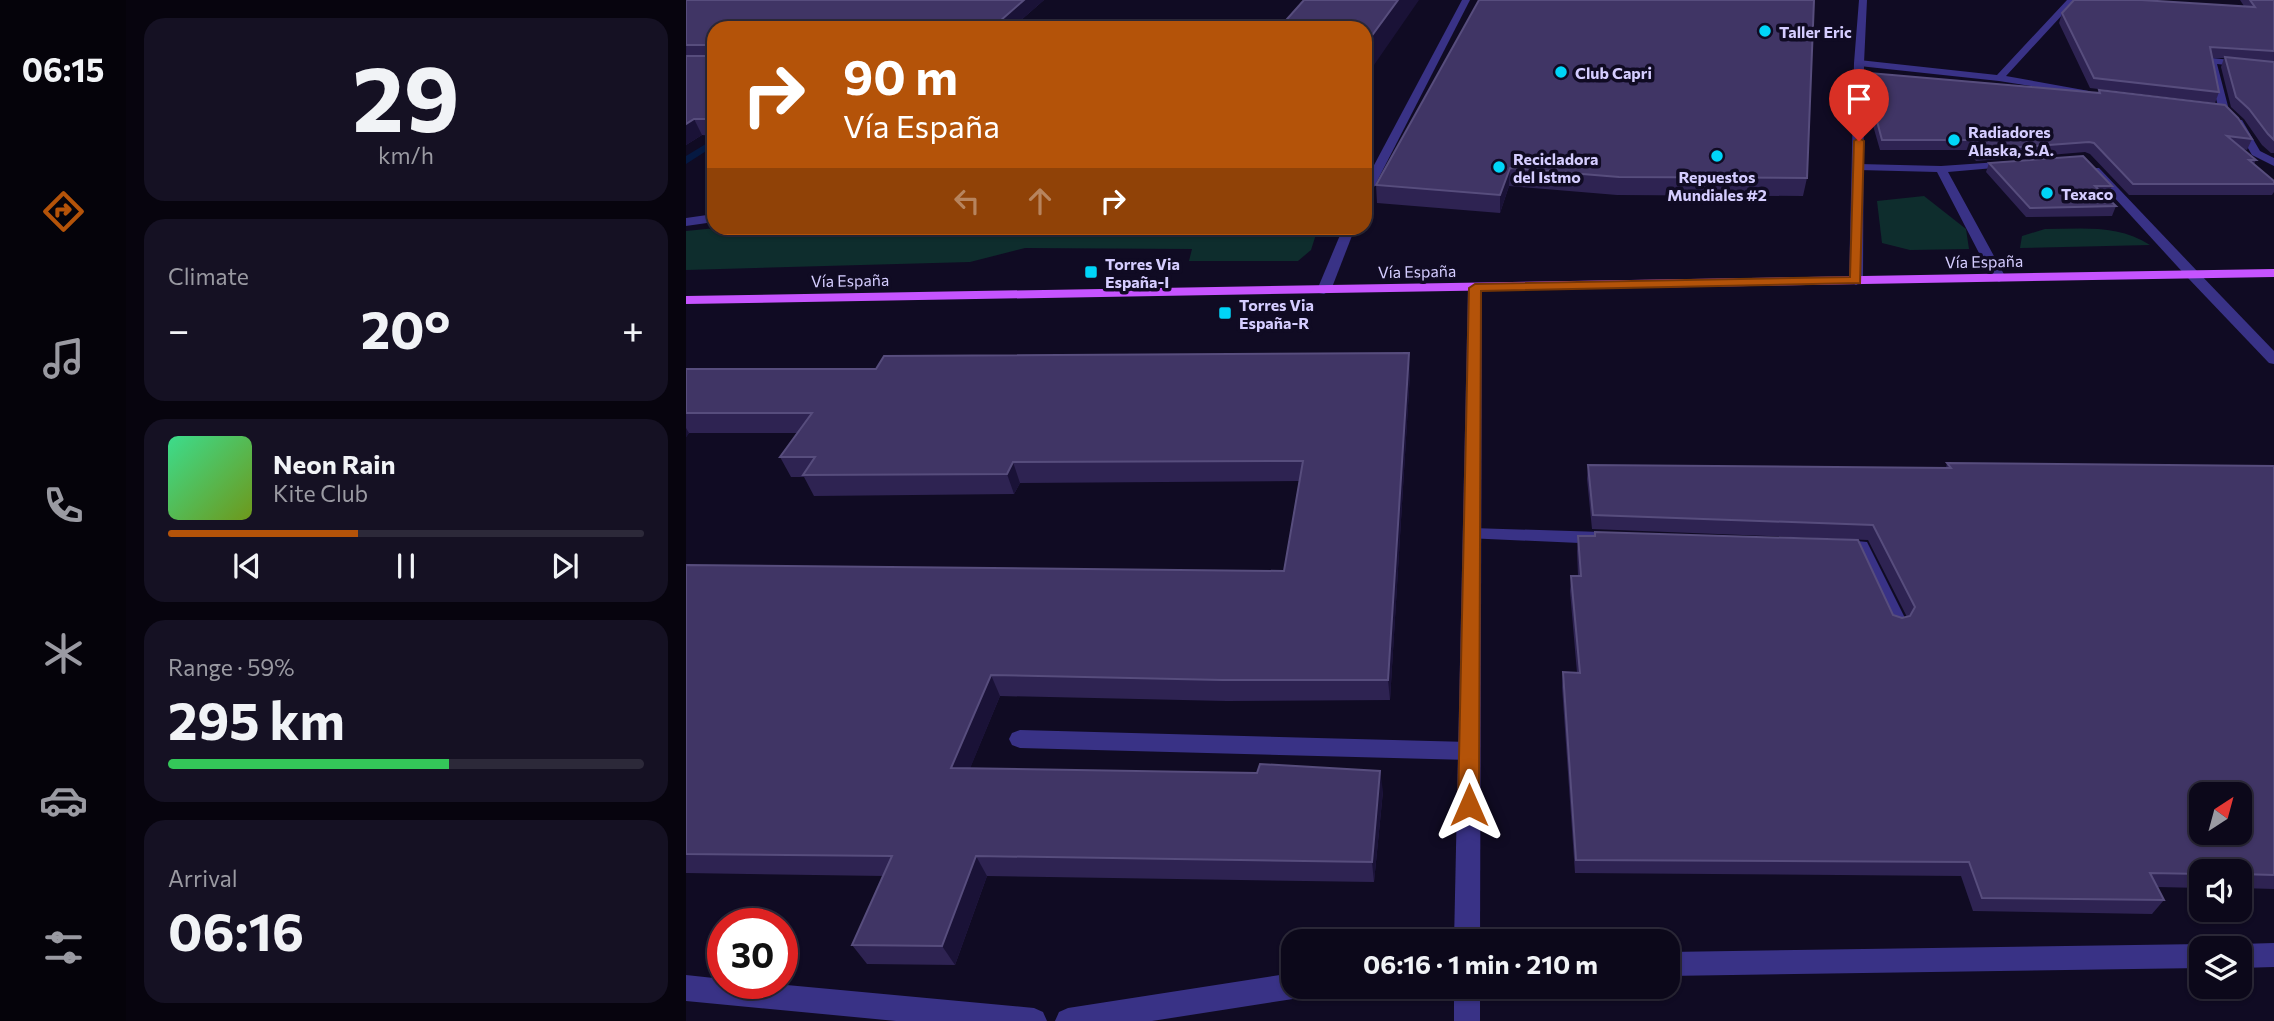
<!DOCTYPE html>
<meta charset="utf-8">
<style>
body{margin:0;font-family:Commissioner,sans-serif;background:#151123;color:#f1f3f6;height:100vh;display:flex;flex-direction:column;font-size:26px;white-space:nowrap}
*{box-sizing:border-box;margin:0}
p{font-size:23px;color:#9a9aa2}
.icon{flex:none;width:38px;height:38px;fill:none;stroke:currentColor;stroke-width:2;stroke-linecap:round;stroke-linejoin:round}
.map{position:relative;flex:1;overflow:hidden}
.details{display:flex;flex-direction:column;gap:18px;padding:18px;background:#07040e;width:560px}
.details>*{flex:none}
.guide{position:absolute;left:21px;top:21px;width:665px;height:214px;border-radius:21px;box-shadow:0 2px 5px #0004,0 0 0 2px #2c2939;background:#b45309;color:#fff;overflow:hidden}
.needle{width:46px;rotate:36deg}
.buttons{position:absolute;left:1503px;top:782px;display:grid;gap:14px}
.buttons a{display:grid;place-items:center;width:63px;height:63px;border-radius:14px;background:#0c081a;box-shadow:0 2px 5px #0004,0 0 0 2px #2c2939;font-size:35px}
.speed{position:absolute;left:21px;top:908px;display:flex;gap:14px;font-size:35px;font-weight:700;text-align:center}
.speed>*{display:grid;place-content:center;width:91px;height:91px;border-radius:50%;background:#0c081a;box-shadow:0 2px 5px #0004,0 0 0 2px #2c2939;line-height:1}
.speed .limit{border:10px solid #d22;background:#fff;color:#111}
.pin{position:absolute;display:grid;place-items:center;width:60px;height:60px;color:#fff;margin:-72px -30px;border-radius:50% 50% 50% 0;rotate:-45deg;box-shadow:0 0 7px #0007}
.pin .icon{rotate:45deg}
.me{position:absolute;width:77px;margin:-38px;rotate:0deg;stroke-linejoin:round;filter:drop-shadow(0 0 5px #0008)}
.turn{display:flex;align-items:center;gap:24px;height:147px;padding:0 21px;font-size:32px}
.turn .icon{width:91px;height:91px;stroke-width:2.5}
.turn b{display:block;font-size:49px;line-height:60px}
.lanes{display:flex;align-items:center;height:66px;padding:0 21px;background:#0003;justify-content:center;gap:35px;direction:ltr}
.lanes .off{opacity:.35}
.big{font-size:52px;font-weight:700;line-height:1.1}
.details .card{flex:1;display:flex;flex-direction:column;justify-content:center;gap:10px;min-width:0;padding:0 24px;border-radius:21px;background:#151123}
.details .dial{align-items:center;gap:0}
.dial b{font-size:91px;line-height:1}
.song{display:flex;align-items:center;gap:21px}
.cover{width:84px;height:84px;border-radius:10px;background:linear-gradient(135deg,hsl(150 70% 55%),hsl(80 70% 35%))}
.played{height:7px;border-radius:4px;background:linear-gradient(90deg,#b45309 40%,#2c2939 40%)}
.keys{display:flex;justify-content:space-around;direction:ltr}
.heat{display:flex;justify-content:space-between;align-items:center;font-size:38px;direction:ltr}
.charge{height:10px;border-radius:5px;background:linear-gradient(90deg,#34c759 59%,#2c2939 0)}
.trip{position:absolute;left:595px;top:929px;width:399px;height:70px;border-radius:21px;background:#0c081a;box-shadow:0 2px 5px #0004,0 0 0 2px #2c2939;font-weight:700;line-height:70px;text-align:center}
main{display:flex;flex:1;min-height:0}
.dock{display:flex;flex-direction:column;width:126px;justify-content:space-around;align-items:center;background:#05030a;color:#9a9aa2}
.dock .icon{width:49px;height:49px}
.dock .on{color:#b45309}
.dock b{font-size:32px;color:#f1f3f6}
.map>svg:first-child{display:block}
</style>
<main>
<nav class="dock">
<b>06:15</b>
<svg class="icon on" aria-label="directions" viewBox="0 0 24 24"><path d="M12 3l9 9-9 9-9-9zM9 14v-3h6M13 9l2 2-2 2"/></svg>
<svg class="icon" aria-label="music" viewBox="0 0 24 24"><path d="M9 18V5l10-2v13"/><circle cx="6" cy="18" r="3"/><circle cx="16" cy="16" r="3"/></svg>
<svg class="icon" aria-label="phone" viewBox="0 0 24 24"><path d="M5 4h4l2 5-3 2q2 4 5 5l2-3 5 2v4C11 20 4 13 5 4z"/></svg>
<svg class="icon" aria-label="climate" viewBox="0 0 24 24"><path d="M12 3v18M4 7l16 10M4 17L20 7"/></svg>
<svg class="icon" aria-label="car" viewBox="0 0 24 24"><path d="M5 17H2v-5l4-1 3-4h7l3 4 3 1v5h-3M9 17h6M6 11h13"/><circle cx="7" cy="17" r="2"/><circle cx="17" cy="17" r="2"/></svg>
<svg class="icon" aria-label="filters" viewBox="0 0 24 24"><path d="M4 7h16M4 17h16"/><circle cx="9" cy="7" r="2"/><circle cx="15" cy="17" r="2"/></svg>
</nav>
<section class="details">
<div class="card dial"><b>29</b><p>km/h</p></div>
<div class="card"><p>Climate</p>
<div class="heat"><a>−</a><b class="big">20°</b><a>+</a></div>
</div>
<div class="card">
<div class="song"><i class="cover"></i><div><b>Neon Rain</b><p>Kite Club</p></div></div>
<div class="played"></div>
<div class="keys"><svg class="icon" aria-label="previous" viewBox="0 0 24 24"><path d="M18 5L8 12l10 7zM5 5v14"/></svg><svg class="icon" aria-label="pause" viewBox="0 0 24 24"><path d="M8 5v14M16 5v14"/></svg><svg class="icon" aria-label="next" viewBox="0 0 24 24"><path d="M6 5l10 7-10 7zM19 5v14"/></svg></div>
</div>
<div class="card"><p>Range · 59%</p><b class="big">295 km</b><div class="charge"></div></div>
<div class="card"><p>Arrival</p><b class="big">06:16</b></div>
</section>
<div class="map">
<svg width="1588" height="1021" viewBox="0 0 1588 1021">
<rect width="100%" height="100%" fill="#100b23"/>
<!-- green -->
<g fill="#0e2d2d">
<path d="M 1238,196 L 1280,229 L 1283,249 L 1224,250 L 1196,243 L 1191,201 Z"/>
<path d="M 30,228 L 632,228 L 625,250 L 612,261 L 503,261 L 506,249 L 339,248 L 284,262 L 0,270 L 0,231 Z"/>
<path d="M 1359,229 C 1396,229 1432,224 1464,245 L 1334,248 L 1336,236 Z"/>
</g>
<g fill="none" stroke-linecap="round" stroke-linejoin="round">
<!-- stream -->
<path fill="#051942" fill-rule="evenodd" d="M 28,139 L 28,146 L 0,164 L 0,156 Z"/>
<!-- service -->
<g fill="#393286" fill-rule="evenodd">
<path d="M 1381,0 L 1390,0 L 1320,76 L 1403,91 L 1408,94 L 1407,96 L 1313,81 L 1173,66 L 1168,63 L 1173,60 L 1311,75 Z"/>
<path d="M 1525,58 L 1588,64 L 1588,70 L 1531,64 L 1543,110 C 1537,115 1522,113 1516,108 L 1517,106 L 1532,106 L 1520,61 Z"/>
<path d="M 1548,120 L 1556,120 L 1574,151 L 1588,158 L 1588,166 L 1566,155 L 1547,122 Z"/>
<path d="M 1327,161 L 1331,162 L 1331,166 L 1262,172 L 1320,278 L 1313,282 L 1306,278 L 1251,172 L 1173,170 L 1167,167 L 1173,164 L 1255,166 Z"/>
<path d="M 1405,168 L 1413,168 L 1512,272 L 1512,278 L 1502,278 L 1405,172 Z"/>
<path d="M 786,528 L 916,532 L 922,534 L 925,538 L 922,542 L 916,544 L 780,538 L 777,534 Z"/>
<path d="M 1150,539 L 1181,542 L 1219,618 L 1216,623 L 1209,625 L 1202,623 L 1169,552 L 1144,549 L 1141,545 L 1144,541 Z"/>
<path d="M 334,730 L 783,742 L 791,745 L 794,751 L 791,757 L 783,760 L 334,748 L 326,745 L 323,739 L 326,733 Z"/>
<path d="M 607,973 L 607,987 L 620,987 L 616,995 L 607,999 L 466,1021 L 369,1021 L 373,1012 L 382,1008 Z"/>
<path d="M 0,975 L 37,979 L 37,984 L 90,984 L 348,1008 L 357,1012 L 361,1021 L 210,1021 L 0,1001 Z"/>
</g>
<!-- minor -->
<g fill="#393286" fill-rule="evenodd">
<path d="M 776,0 L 784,0 L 685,193 L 679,197 L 679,182 Z"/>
<path d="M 1173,0 L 1181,0 L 1178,63 L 1177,281 L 1170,285 L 1163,281 L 1168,63 Z"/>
<path d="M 28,214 L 28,222 L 0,226 L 0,218 Z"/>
<path d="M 657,228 L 669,228 L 645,290 L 638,294 L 633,293 L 631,290 Z"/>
<path d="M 1507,271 L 1512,272 L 1588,351 L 1588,364 L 1583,363 L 1502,278 L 1502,272 Z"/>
<path d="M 789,283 L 796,287 L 794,942 L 768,942 L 782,287 Z"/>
<path d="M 1588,943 L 1588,967 L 1554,968 L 1554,948 L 1544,948 L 1554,944 Z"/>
<path d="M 1516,944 L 1526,948 L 1516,948 L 1516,968 L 982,976 L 982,952 Z"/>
<rect x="768" y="987" width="26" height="34"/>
</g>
<!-- primary -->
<path fill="#c654ff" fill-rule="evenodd" d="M 1588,269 L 1588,277 L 0,304 L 0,296 Z"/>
</g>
<!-- wall -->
<g fill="#2e2352">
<path d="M 0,0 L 358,0 L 326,28 L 28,28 L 28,136 L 16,135 L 0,145 Z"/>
<path d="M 793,0 L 1121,178 L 1117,196 L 931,195 L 823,186 L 814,213 L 691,203 L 690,185 Z"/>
<path d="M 1554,0 L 1588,0 L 1588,61 L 1575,61 L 1588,62 L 1588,153 L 1585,153 L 1576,145 L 1558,119 L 1545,107 L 1535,67 L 1538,58 L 1526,58 L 1533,92 L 1529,103 L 1404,88 L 1373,23 L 1376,13 L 1558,6 Z"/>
<path d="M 1183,73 L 1412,93 L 1413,90 L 1566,139 L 1561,150 L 1557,149 L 1570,160 L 1568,164 L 1588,184 L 1588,192 L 1586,195 L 1443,195 L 1404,154 L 1399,152 L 1290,161 L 1281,150 L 1194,150 L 1180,101 L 1181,83 Z"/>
<path d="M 1303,163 L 1426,186 L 1422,195 L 1418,195 L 1430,206 L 1426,216 L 1340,217 L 1300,172 Z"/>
<path d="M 0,369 L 724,373 L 704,700 L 541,701 L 314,696 L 284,768 L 697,791 L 688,882 L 301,876 L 269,965 L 181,964 L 166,945 L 198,876 L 0,873 L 0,565 L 598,571 L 613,481 L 334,483 L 328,494 L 128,496 L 118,477 L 105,477 L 94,457 L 111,433 L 3,433 L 0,437 Z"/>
<path d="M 1261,463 L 1588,466 L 1588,889 L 1554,888 L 1554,872 L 1516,872 L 1516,888 L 1471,887 L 1478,900 L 1466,914 L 1287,911 L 1275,876 L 889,873 L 876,687 L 877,672 L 891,673 L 884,591 L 885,576 L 892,576 L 891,551 L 892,536 L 908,536 L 909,532 L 1207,615 L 1216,618 L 1221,617 L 1182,540 L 906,529 L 901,479 L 902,465 L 1260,468 Z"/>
</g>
<!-- shaded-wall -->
<g fill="#1a1237">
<path d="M 338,0 L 358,0 L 326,28 L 306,28 Z"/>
<path d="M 712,0 L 733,0 L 679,78 L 679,45 Z"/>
<path d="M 8,119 L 16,135 L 0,145 L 0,124 Z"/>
<path d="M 824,168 L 823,186 L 814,213 L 814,195 Z"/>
<path d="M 723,353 L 724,373 L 704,700 L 702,680 Z"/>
<path d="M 0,428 L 3,433 L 0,437 Z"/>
<path d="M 327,462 L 334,483 L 328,494 L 321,474 Z"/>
<path d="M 305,675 L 314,696 L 276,788 L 265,768 Z"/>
<path d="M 694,771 L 697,791 L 688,882 L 686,862 Z"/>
<path d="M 290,856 L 301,876 L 269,965 L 256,946 Z"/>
</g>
<!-- building -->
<g fill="#403565" stroke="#574d7d" stroke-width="2" fill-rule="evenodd">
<path d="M 0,0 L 338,0 L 306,28 L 28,28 L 28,119 L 8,119 L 0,124 L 0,56 L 21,56 L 24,54 L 21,45 L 0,45 Z"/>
<path d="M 618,0 L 712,0 L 679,45 L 679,28 L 593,28 Z"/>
<path d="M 793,0 L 1128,0 L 1121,178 L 933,177 L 824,168 L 814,195 L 690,185 Z"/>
<path d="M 1388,0 L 1455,0 L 1569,7 L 1564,0 L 1588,0 L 1588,51 L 1524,47 L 1533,92 L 1408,78 L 1376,13 Z"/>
<path d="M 1539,57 L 1588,62 L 1588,140 L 1582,134 L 1563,109 L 1550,97 Z"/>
<path d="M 1183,73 L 1414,93 L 1413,90 L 1539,105 L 1552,118 L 1566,139 L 1541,136 L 1570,160 L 1563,160 L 1588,181 L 1588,184 L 1447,184 L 1408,143 L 1403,142 L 1294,150 L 1285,140 L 1196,140 L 1183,91 Z"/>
<path d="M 1397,156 L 1426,186 L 1409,186 L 1430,206 L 1344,208 L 1303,163 Z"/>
<path d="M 723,353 L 702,680 L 536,680 L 305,675 L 265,768 L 571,773 L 574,764 L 694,771 L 686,862 L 290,856 L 256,946 L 166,945 L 206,856 L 0,854 L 0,565 L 598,571 L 617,461 L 327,462 L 321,474 L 117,475 L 129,457 L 94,457 L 126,413 L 0,413 L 0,369 L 190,369 L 198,356 Z"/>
<path d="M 1261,463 L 1588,466 L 1588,875 L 1554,874 L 1554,872 L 1516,872 L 1516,874 L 1464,873 L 1478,900 L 1296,898 L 1283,862 L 890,860 L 877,672 L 894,673 L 885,576 L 895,576 L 892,536 L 909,536 L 909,532 L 1172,540 L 1207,615 L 1216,618 L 1224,616 L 1229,607 L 1187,525 L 907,515 L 902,465 L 1265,468 ZM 1516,794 L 1554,794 L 1554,833 L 1516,833 Z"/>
</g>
<!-- route -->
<path fill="#b45309" stroke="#753606" stroke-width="2" d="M 1173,138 L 1178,141 L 1174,283 L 795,291 L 793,805 L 790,812 L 783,814 L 775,812 L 772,805 L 783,288 L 789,284 L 1164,277 L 1168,141 Z"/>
<!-- markers -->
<g fill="#00d5f8" stroke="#100b23" stroke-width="2.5">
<circle cx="1079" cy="31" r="7"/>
<circle cx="875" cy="72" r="7"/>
<circle cx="1268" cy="140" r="7"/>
<circle cx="1031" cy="156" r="7"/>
<circle cx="813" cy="167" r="7"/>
<circle cx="1361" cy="193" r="7"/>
<rect x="398" y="265" width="14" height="14" rx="3.5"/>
<rect x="532" y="306" width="14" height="14" rx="3.5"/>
</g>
<g text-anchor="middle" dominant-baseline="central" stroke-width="7" stroke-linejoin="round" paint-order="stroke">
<!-- far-poi labels -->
<g font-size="16" font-weight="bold" fill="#d5cdff" stroke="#100b23" text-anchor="start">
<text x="1093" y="31">Taller Eric</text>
<text x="889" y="72">Club Capri</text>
<text x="1282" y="131">Radiadores<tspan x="1282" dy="18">Alaska, S.A.</tspan></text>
<text x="827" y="158">Recicladora<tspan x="827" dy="18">del Istmo</tspan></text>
<text x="1031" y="176" text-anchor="middle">Repuestos<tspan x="1031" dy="18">Mundiales #2</tspan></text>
<text x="1375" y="193">Texaco</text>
<text x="419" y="263">Torres Via<tspan x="419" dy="18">España-I</tspan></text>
<text x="553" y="304">Torres Via<tspan x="553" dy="18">España-R</tspan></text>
</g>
<!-- far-street labels -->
<g font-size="16" fill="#d5cdff" stroke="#100b23">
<text transform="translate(1298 261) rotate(-1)">Vía España</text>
<text transform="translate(731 271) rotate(-1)">Vía España</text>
<text transform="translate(164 280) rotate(-1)">Vía España</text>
</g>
</g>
</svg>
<div class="buttons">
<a><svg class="needle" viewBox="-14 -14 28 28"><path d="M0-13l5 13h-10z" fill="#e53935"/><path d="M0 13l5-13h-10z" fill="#9a9aa2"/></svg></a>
<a><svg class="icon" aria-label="sound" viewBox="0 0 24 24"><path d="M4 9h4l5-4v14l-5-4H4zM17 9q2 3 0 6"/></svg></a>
<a><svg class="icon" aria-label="layers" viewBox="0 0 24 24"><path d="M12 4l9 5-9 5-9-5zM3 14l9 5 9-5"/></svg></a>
</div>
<div class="speed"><div class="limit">30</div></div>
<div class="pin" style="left:1173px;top:141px;background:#d93025"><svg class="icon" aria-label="arrive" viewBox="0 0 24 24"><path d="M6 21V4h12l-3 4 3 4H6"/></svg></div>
<svg class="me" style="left:783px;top:805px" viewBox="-20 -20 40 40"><path d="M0-17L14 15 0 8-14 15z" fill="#b45309" stroke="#fff" stroke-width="4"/></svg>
<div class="trip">06:16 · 1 min · 210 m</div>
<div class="guide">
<div class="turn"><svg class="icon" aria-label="right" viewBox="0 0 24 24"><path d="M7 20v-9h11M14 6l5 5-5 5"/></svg><div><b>90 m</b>Vía España</div></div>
<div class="lanes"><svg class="icon off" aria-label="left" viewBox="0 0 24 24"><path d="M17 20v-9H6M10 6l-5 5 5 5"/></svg><svg class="icon off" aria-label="ahead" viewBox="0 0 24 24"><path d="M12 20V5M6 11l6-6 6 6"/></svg><svg class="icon" aria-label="right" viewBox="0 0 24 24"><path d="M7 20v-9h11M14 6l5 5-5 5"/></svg></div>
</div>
</div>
</main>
